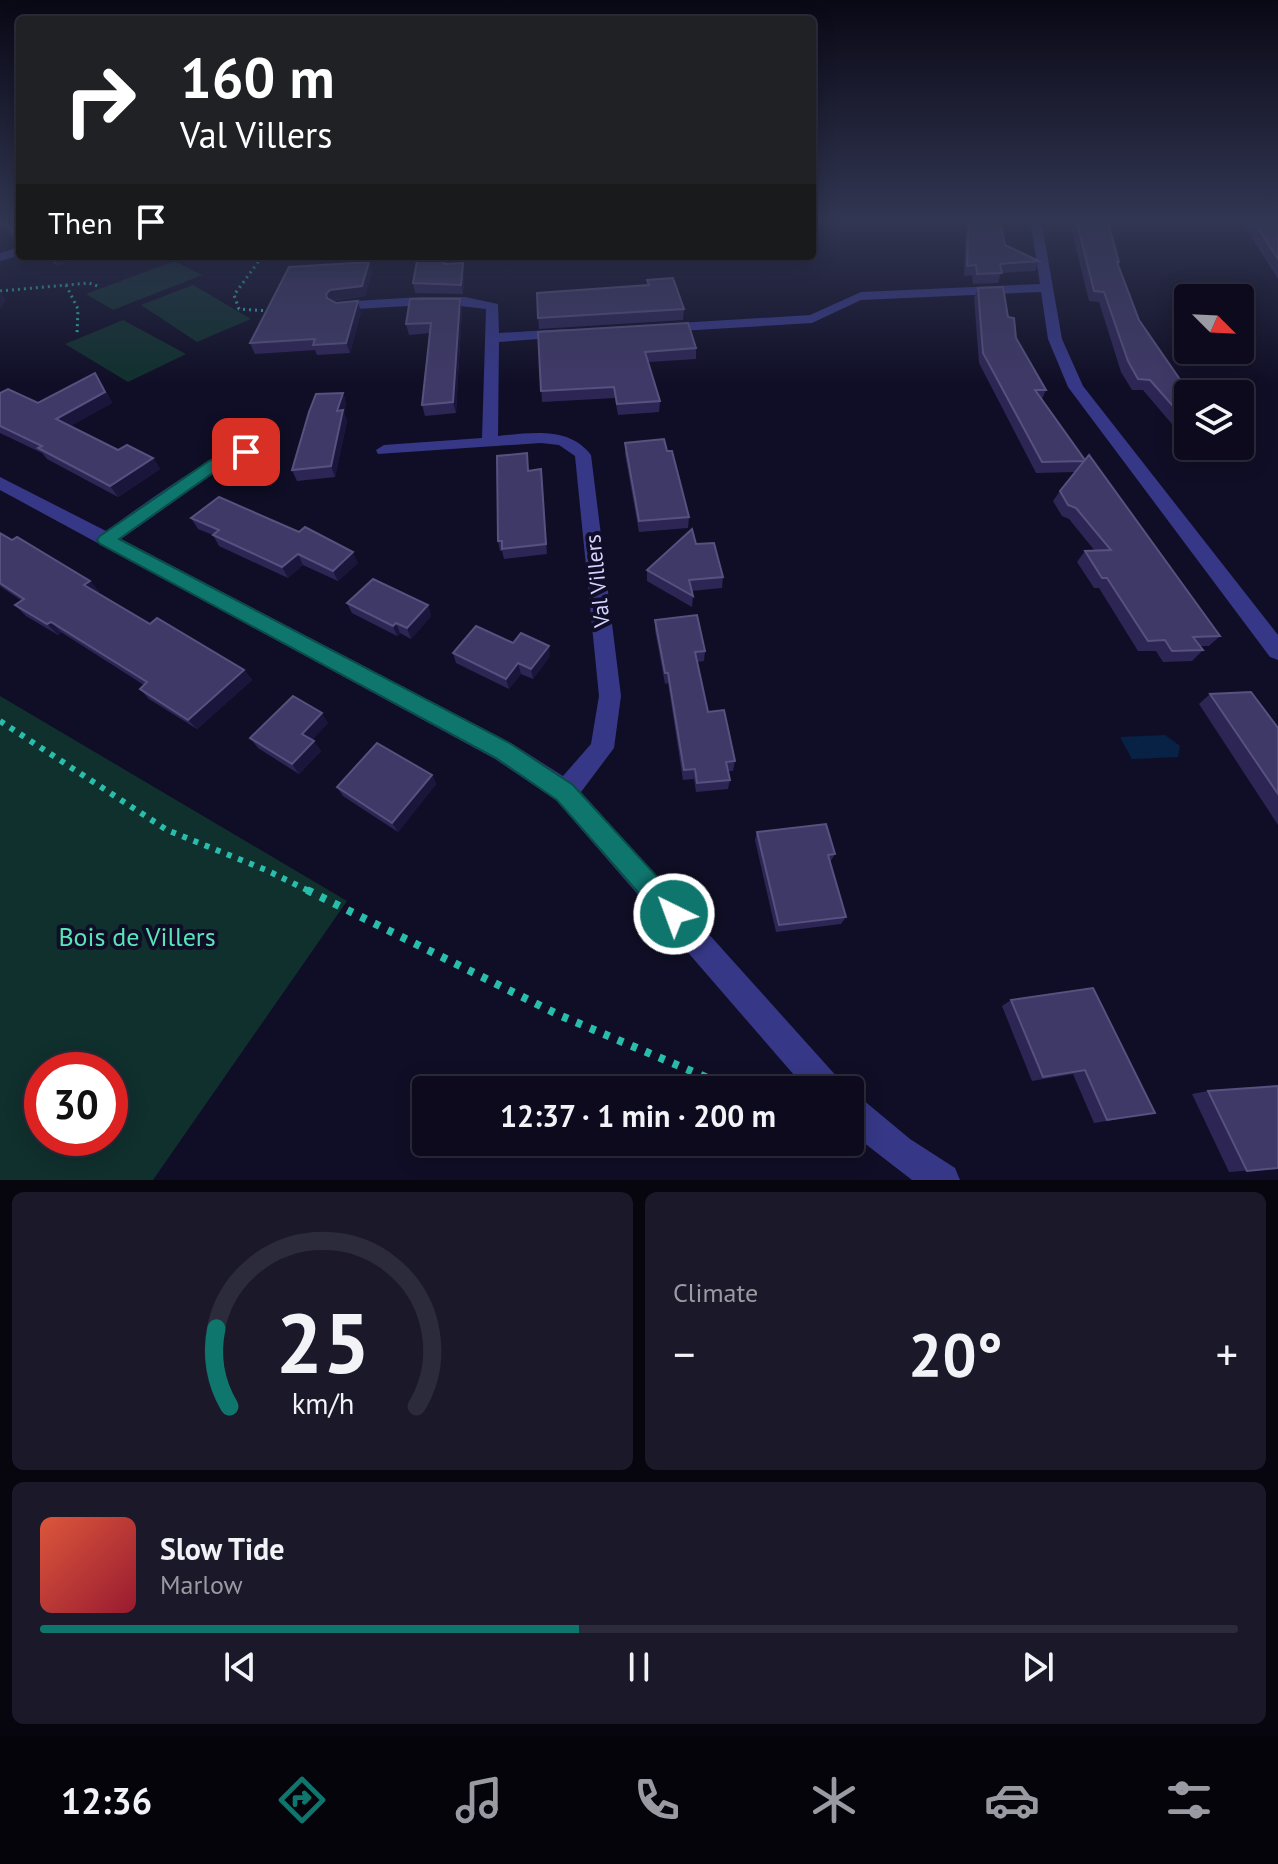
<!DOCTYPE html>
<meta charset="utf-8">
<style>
body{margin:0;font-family:"PT Sans",sans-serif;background:#1a1829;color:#f1f3f6;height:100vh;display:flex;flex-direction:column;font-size:30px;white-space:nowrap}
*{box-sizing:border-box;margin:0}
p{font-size:26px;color:#9a9aa3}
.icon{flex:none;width:44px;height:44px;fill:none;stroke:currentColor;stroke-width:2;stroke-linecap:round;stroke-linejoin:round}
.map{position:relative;height:1180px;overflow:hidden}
.details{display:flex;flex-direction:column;gap:12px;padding:12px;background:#07060f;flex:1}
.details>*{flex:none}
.top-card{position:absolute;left:16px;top:16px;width:800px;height:244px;border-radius:8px;box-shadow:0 4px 20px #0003,0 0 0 2px #2c2b3b;background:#202124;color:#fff;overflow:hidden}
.needle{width:52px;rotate:114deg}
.buttons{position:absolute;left:1174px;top:284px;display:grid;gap:16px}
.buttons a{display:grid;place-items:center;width:80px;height:80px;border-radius:8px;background:#0c0a1c;box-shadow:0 4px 20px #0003,0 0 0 2px #2c2b3b;font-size:40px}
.speed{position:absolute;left:24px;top:1052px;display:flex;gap:16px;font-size:40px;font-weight:700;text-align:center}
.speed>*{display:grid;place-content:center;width:104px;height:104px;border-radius:50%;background:#0c0a1c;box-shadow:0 4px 20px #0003,0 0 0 2px #2c2b3b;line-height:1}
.speed .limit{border:12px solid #d22;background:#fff;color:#111}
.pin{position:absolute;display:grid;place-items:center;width:68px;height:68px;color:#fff;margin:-34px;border-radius:16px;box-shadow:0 4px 12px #0006}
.me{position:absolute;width:88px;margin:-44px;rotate:318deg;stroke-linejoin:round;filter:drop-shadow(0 0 6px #0008)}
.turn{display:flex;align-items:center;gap:28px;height:168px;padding:0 32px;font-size:36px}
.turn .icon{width:104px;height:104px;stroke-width:2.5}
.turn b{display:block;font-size:56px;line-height:68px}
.then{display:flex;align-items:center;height:76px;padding:0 32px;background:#0003;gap:16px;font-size:30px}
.big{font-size:60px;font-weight:600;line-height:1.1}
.details .card{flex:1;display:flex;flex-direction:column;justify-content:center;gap:12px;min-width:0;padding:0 28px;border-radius:12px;background:#1a1829}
.details .dial{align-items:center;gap:0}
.dial svg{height:208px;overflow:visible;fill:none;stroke:#2c2b3b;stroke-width:7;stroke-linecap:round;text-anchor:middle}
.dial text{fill:#f1f3f6;stroke:none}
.song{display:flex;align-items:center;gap:24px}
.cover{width:96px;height:96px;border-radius:12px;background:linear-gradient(135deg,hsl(10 70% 55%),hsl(350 70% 35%))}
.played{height:8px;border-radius:4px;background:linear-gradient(90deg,#0f766e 45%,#2c2b3b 45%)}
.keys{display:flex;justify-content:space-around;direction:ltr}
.heat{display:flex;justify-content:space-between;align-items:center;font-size:44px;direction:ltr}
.details .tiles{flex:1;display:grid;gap:12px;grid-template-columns:1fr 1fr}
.card:last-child{grid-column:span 2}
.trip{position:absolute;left:412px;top:1076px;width:452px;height:80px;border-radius:8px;background:#0c0a1c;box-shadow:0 4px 20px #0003,0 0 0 2px #2c2b3b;font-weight:600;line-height:80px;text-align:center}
.menu{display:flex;height:128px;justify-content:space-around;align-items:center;background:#05040b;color:#9a9aa3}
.menu .icon{width:56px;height:56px}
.menu .current{color:#0f766e}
.menu b{font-size:36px;color:#f1f3f6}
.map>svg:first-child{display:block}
</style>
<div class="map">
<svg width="1278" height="1180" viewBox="0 0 1278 1180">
<rect width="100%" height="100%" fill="#100e26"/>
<!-- green -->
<g fill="#10302d" fill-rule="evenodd">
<path d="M 174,261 L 202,275 L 113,310 L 86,294 Z"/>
<path d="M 193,285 L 251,319 L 197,342 L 141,305 Z"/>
<path d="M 123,320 L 186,354 L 128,382 L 65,344 Z"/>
<path d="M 0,696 L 347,901 L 153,1180 L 0,1180 ZM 42,1070 L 110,1070 L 110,1138 L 42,1138 Z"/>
</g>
<!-- water -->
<path fill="#072245" d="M 1165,735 L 1180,746 L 1178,757 L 1132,759 L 1120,737 Z"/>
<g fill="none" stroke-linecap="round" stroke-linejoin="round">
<!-- path-far2 -->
<g stroke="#29bdab" stroke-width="3" stroke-dasharray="2 4" stroke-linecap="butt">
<path d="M 268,256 L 261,258 L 234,295 L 239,309 L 270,311"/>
<path d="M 66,285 L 78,309 L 77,335"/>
<path d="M 0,291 L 89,283 L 100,287"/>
</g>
<!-- path-far1 -->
<path stroke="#29bdab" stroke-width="6" stroke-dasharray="5 7" stroke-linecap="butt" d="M 0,721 L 167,830 L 266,870 L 311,892"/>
<!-- path -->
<path stroke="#29bdab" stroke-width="8" stroke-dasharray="6 9" stroke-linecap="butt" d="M 307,890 L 559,1015 L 736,1090"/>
<!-- street -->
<g fill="#363887" fill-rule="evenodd">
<path d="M 1030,219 L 1041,219 L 1062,339 L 1083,386 L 1278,635 L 1278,660 L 1270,657 L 1068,387 L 1048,339 L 1041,292 L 861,300 L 812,323 L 662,332 L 655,328 L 662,324 L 810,315 L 861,292 L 1040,284 Z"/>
<path d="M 20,247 L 20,255 L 0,261 L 0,253 Z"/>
<path d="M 420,297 L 465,297 L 498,304 L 499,333 L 566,329 L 573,333 L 566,337 L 499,342 L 498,436 C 531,433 569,426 591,455 L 621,696 L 614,748 L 581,792 L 839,1079 L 844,1090 L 807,1090 L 556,800 L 495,759 L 0,490 L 0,477 L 106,531 C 132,513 224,442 252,448 L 254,452 L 252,456 L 220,469 L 121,539 L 511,743 L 563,776 L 591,744 L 599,696 L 575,456 L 559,445 L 541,443 L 378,454 L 376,450 L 384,445 L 482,438 L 486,309 L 443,304 L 339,310 L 332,306 L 339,302 Z"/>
<path d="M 850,1095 L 862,1099 L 910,1139 L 955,1168 L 960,1180 L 912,1180 L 850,1132 Z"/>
</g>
</g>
<!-- wall -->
<g fill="#2d2655">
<path d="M 0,219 L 20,219 L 20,242 L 0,229 Z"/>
<path d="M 966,219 L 1000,219 L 1005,245 L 1039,261 L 1035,271 L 1001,273 L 998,283 L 973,284 L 972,275 L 964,276 Z"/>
<path d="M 1069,219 L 1107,219 L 1119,262 L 1118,265 L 1139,320 L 1188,394 L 1188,443 L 1143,390 L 1132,390 L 1121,372 L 1099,302 L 1089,301 Z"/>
<path d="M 1240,219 L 1278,219 L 1278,279 Z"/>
<path d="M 42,256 L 88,256 L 58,266 Z"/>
<path d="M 445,259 L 446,264 L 463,263 L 464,273 L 463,294 L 415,293 L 413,283 Z"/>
<path d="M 369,262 L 372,273 L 365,296 L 333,301 L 361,312 L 350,353 L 317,355 L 315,350 L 255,354 L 250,343 Z"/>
<path d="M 647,280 L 684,309 L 683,320 L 539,329 L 538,318 L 647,285 Z"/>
<path d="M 978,288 L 1008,317 L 1016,338 L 1046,390 L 1042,399 L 1085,460 L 1220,636 L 1209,646 L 1200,646 L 1203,650 L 1192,661 L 1163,662 L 1156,651 L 1138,651 L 1099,588 L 1094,588 L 1077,562 L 1085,551 L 1095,551 L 1069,519 L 1062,516 L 1053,501 L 1060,491 L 1075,472 L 1036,473 L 979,363 L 974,298 Z"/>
<path d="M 462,309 L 456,413 L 425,416 L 422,405 L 430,333 L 409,335 L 406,324 Z"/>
<path d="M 538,332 L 696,348 L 696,359 L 648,362 L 660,401 L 659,412 L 618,415 L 615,398 L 542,402 Z"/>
<path d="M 102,384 L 112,403 L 70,426 L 118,450 L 153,458 L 160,469 L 118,497 L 47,459 L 42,453 L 0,433 L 0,393 L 38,403 Z"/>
<path d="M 343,393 L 346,403 L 344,413 L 347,421 L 335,477 L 297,481 L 292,470 Z"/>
<path d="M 625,443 L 689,517 L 688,528 L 639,532 L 625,454 Z"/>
<path d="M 1191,446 L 1226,446 L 1225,448 L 1193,448 Z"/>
<path d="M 542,479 L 547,554 L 504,559 L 502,551 L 500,551 L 498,541 Z"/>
<path d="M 191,518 L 358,563 L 338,581 L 303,565 L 288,578 L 219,546 L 213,535 L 198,529 Z"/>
<path d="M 0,533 L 99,591 L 97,593 L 150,624 L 244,670 L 252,680 L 197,729 L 149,699 L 140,689 L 144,685 L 61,632 L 58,635 L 26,616 L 15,605 L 22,601 L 0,586 Z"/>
<path d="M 696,544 L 723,577 L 722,588 L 691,591 L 693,596 L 692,607 L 647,581 L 647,570 Z"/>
<path d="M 347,603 L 428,605 L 431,616 L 411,639 L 400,633 L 397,636 L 352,613 Z"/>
<path d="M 655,620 L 705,651 L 704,661 L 697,662 L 708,712 L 735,761 L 733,771 L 728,771 L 730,780 L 728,789 L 696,792 L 694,779 L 683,780 L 668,683 L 665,684 L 655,630 Z"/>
<path d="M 513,643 L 550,656 L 533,679 L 521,674 L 509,689 L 456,663 L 453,653 Z"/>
<path d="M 1210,694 L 1278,728 L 1278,825 L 1199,704 Z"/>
<path d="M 328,723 L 312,740 L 321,751 L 299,774 L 258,748 L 250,738 Z"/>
<path d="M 432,775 L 436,784 L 398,832 L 343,796 L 337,787 Z"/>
<path d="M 757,832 L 835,854 L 830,862 L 846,917 L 841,924 L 776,932 L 755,840 Z"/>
<path d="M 1011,1000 L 1155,1113 L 1094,1123 L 1073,1074 L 1032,1081 L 1002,1006 Z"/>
<path d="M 1208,1091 L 1278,1168 L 1229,1172 L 1192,1094 Z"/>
</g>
<!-- shaded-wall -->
<g fill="#1a153a">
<path d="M 52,256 L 88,256 L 58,266 Z"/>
<path d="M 369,262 L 372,273 L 365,296 L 334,300 L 330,304 L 326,294 Z"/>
<path d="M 463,263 L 464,273 L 463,294 L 461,285 Z"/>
<path d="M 0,291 L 6,300 L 0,310 Z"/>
<path d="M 460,299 L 462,309 L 456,413 L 453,402 Z"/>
<path d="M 358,301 L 361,312 L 350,353 L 346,343 Z"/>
<path d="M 95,373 L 112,403 L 64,430 L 56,419 Z"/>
<path d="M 343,393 L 346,403 L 344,413 L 347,421 L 335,477 L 331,466 L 337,411 Z"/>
<path d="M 153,458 L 160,469 L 118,497 L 110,486 Z"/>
<path d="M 353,552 L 358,563 L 338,581 L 333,571 Z"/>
<path d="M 298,554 L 303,565 L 288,578 L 282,567 Z"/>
<path d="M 90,581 L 99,591 L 93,596 L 84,585 Z"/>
<path d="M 428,605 L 431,616 L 411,639 L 407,628 Z"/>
<path d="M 51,622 L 61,632 L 58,635 L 47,624 Z"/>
<path d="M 396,623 L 400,633 L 397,636 L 393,626 Z"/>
<path d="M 549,646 L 550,656 L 533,679 L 531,669 Z"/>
<path d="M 518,663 L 521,674 L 509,689 L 506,679 Z"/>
<path d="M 244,670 L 252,680 L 197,729 L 188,720 Z"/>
<path d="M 322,713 L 328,723 L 309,743 L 302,734 Z"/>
<path d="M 314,741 L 321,751 L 299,774 L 292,764 Z"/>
<path d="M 432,775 L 436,784 L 398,832 L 392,823 Z"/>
</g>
<!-- building -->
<g fill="#3f3967" stroke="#56517f" stroke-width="2">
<path d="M 0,219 L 20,219 L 20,236 L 0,223 Z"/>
<path d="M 969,219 L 1000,219 L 1005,245 L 1039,261 L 1000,264 L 1002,273 L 977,274 L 976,265 L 967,266 Z"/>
<path d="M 1076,219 L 1107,219 L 1119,262 L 1117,262 L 1139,320 L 1190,394 L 1188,394 L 1188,423 L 1150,380 L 1138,379 L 1128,361 L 1104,292 L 1094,291 Z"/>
<path d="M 1252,219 L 1278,219 L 1278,259 Z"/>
<path d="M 445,259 L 444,264 L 463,263 L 461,285 L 413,283 L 417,261 Z"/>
<path d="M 369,262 L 362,286 L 330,290 L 326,294 L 327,298 L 336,303 L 358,301 L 346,343 L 313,345 L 315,339 L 250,343 L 289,267 Z"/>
<path d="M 673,278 L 684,309 L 538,318 L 537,293 L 649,285 L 647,280 Z"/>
<path d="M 1003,287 L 1008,317 L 1014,318 L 1016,338 L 1046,390 L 1035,390 L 1085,460 L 1089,455 L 1220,636 L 1193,637 L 1203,650 L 1172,651 L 1165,640 L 1148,641 L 1107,578 L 1102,578 L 1085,551 L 1111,550 L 1076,508 L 1068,505 L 1060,491 L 1084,461 L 1042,462 L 983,353 L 978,288 Z"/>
<path d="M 410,299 L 460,299 L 453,402 L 422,405 L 431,323 L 406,324 Z"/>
<path d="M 688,323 L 696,348 L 645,352 L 660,401 L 617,404 L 614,387 L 541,391 L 538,332 Z"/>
<path d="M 95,373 L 105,392 L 56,419 L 118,450 L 127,445 L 153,458 L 110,486 L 38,448 L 42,446 L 0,426 L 0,393 L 8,389 L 38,403 Z"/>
<path d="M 343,393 L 337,411 L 343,410 L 331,466 L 292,470 L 309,412 L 316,394 Z"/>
<path d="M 664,439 L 667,451 L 672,451 L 689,517 L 639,521 L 625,443 Z"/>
<path d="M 527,453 L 528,471 L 541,469 L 546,544 L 502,549 L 502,541 L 498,541 L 497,456 Z"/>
<path d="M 219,497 L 299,532 L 305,527 L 353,552 L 333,571 L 298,554 L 282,567 L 213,535 L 219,530 L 191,518 Z"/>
<path d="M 692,529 L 696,544 L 714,543 L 723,577 L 689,580 L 693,596 L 647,570 Z"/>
<path d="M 0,533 L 12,540 L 17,537 L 90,581 L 84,585 L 150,624 L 157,618 L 244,670 L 188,720 L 140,689 L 147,682 L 51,622 L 47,624 L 15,605 L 24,599 L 0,583 Z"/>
<path d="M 373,579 L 428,605 L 407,628 L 396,623 L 393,626 L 347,603 Z"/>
<path d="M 697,615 L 705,651 L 695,652 L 708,712 L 724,710 L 735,761 L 726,762 L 730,780 L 697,783 L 695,769 L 684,770 L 668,673 L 665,673 L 655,620 Z"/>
<path d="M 476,626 L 513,643 L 521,633 L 549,646 L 531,669 L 518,663 L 506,679 L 453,653 Z"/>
<path d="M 1251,692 L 1278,728 L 1278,794 L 1210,694 Z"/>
<path d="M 293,696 L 322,713 L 302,734 L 314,741 L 292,764 L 250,738 Z"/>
<path d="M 377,743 L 432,775 L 392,823 L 337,787 Z"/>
<path d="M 826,824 L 835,854 L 828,855 L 846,917 L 779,925 L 757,832 Z"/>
<path d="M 1093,988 L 1155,1113 L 1107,1120 L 1085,1070 L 1043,1077 L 1011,1000 Z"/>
<path d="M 1278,1086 L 1278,1168 L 1247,1171 L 1208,1091 Z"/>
</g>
<!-- sky -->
<linearGradient id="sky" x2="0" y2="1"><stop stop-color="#090815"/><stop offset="0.57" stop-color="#313652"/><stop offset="1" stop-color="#313652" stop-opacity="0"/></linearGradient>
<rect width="1278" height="385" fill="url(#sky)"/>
<!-- route -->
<path fill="#0f766e" stroke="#0a4d48" stroke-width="2" d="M 246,447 L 251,448 L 251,455 L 220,468 L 119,539 L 511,744 L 573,785 L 683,905 L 687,914 L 683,923 L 674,927 L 665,923 L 557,800 L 496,758 L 100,544 L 97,540 L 100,536 L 209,461 Z"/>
<g text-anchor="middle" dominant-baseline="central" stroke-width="8" stroke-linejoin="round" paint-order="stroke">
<!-- street labels -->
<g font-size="22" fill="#d5d3ff" stroke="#100e26">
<text transform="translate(597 581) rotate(-96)">Val Villers</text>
</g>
<!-- near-park labels -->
<g font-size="26" fill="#58e5ba" stroke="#100e26">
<text x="137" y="936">Bois de Villers</text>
</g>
</g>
</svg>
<div class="buttons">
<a><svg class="needle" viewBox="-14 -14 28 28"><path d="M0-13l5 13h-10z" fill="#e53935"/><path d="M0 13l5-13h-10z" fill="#9a9aa3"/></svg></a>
<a><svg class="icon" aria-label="layers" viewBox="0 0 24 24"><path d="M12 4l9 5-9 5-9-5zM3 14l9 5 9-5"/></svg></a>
</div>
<div class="speed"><div class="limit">30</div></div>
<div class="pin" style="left:246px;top:452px;background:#d93025"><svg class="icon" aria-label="arrive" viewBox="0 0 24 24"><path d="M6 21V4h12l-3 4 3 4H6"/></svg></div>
<svg class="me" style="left:674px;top:914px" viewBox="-20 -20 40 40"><circle r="17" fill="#0f766e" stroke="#fff" stroke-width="3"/><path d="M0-11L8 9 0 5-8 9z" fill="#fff"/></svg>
<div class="trip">12:37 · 1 min · 200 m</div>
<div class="top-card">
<div class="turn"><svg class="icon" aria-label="right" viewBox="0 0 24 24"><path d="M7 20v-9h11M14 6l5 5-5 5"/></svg><div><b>160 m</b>Val Villers</div></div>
<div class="then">Then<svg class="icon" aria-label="arrive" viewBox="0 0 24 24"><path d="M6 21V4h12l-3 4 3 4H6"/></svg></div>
</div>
</div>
<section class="details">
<div class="tiles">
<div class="card dial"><svg viewBox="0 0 100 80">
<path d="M14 69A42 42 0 1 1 86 69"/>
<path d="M14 69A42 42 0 0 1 9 39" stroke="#0f766e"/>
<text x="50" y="56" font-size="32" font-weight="700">25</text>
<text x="50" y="72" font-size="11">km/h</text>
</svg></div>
<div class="card"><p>Climate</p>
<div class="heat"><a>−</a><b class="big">20°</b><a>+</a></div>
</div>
<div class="card">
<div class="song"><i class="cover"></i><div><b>Slow Tide</b><p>Marlow</p></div></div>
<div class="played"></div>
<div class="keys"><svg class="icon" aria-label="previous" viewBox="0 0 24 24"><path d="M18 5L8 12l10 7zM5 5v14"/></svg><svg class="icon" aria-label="pause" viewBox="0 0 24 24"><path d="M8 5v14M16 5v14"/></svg><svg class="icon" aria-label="next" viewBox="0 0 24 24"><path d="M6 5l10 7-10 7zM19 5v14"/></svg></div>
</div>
</div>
</section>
<nav class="menu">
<b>12:36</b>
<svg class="icon current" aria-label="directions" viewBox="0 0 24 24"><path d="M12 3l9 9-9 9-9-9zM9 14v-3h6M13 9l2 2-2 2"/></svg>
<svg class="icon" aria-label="music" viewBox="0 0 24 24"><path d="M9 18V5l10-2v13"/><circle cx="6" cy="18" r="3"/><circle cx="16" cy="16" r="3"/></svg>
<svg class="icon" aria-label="phone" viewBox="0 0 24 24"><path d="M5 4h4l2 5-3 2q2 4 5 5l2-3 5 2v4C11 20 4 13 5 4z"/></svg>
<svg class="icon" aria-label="climate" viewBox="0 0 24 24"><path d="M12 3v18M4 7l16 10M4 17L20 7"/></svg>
<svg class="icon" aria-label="car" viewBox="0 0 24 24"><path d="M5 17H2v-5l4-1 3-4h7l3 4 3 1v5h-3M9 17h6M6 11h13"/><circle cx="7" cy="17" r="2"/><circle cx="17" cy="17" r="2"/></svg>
<svg class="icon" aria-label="filters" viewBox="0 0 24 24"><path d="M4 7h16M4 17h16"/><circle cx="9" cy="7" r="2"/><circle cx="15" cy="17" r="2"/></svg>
</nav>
